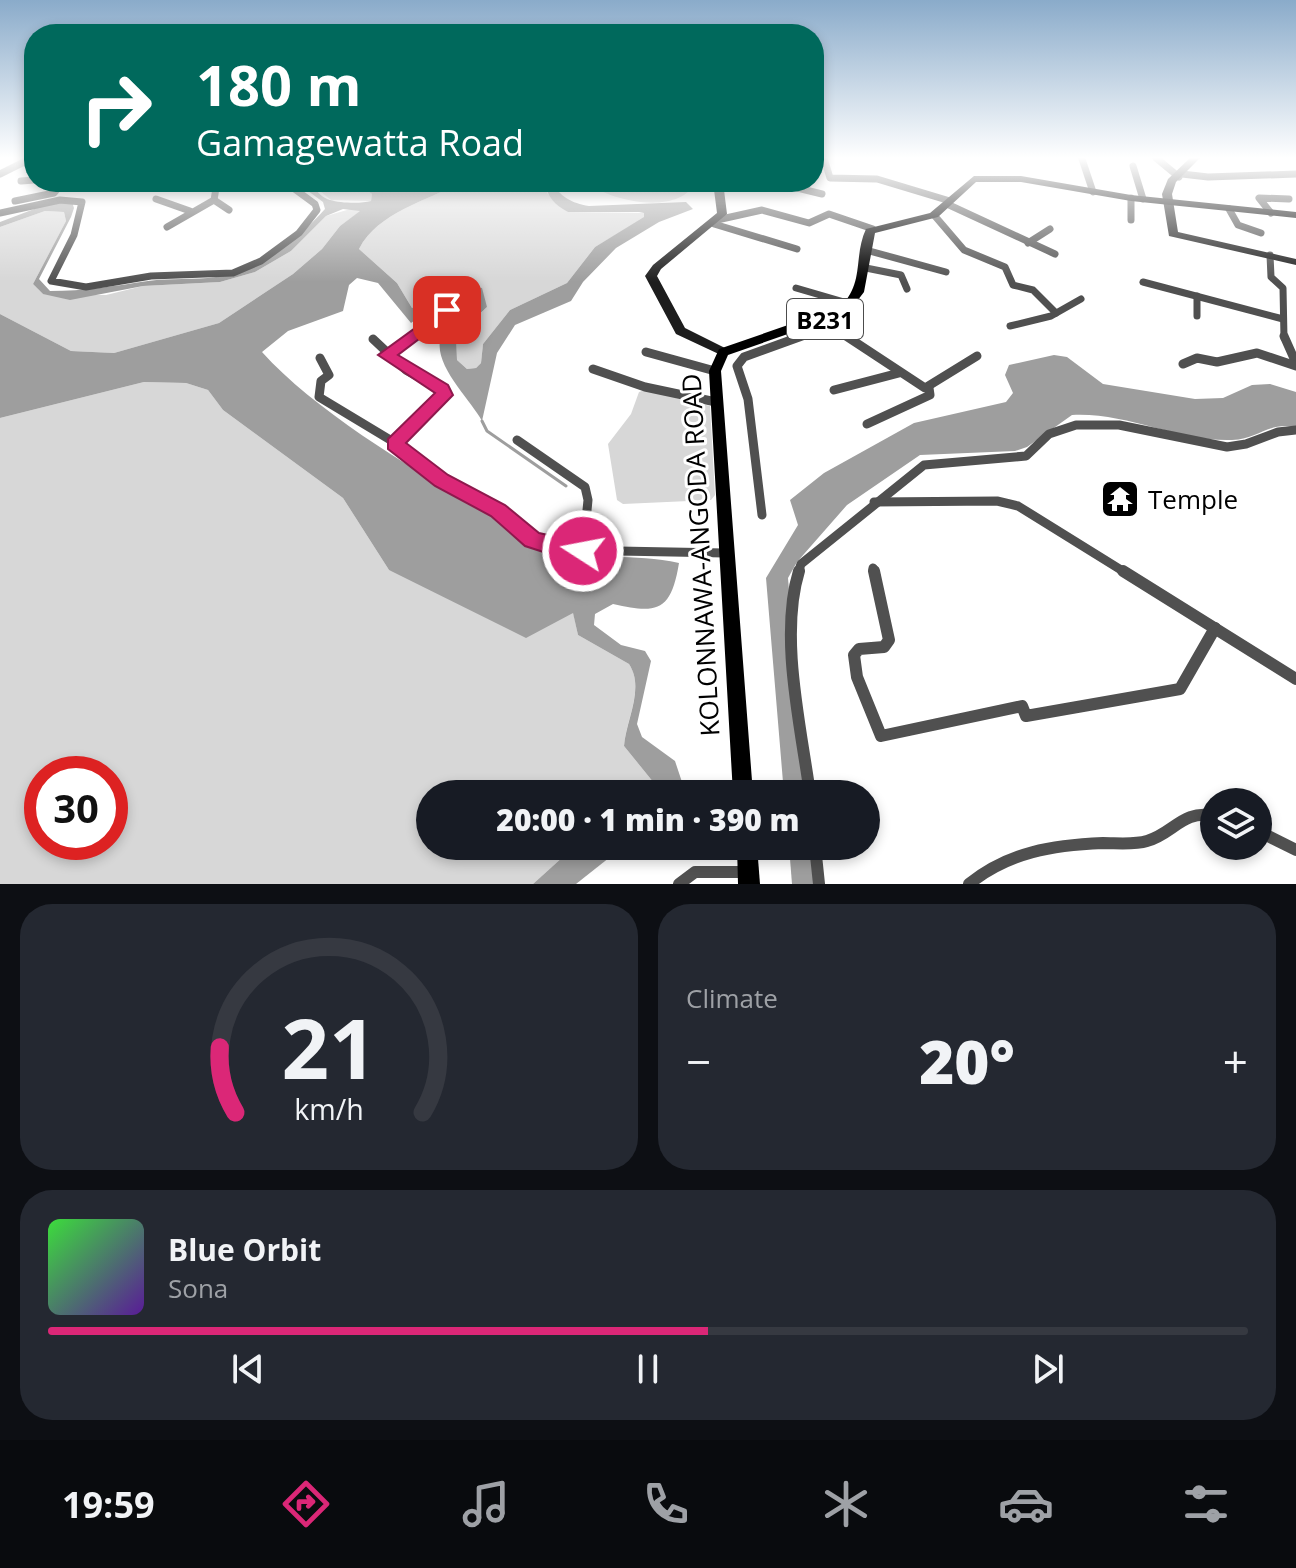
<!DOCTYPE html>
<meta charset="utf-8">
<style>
body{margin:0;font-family:"Open Sans",sans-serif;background:#242831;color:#f1f3f6;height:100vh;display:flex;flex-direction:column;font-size:30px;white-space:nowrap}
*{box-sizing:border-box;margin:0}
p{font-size:26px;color:#9ea1a6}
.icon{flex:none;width:44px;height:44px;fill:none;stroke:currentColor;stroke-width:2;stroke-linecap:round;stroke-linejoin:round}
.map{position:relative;height:884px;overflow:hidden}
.side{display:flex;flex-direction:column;gap:20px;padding:20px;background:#0d0f14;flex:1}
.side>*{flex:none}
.hud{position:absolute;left:24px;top:24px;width:800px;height:168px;border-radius:32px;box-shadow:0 4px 12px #0003;background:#00695c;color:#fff;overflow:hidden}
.controls{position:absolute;left:1200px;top:788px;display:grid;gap:16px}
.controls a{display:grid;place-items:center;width:72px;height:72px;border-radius:50%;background:#171b24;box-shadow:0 4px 12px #0003;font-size:40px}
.speed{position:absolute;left:24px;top:756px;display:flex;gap:16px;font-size:40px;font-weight:700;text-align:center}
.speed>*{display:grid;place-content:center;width:104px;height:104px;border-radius:50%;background:#171b24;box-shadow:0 4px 12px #0003;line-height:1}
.speed .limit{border:12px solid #d22;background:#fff;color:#111}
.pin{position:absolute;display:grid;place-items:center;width:68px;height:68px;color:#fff;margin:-34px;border-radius:16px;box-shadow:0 4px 12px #0006}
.me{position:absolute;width:88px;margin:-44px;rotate:281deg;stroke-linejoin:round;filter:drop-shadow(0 0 6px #0008)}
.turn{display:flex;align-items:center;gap:28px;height:168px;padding:0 40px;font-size:36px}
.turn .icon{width:104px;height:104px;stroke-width:2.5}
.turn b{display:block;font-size:56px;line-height:68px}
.big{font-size:60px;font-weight:800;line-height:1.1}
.side .card{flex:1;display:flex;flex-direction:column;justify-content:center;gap:12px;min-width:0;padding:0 28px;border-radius:32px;background:#242831}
.side .dial{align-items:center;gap:0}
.dial svg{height:208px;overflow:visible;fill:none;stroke:#363941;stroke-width:7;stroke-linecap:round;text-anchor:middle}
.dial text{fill:#f1f3f6;stroke:none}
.song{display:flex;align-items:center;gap:24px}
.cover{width:96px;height:96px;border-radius:12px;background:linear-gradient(135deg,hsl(120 70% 55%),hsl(270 70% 35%))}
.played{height:8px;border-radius:4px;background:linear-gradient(90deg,#db2777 55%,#363941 55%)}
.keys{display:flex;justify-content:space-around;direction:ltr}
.heat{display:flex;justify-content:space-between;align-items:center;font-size:44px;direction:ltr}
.side .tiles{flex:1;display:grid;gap:20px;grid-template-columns:1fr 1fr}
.card:last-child{grid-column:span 2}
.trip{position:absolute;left:416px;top:780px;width:464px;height:80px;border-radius:40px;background:#171b24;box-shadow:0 4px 12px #0003;font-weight:800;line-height:80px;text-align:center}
.tab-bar{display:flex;height:128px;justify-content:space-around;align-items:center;background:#090b0e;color:#9ea1a6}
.tab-bar .icon{width:56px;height:56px}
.tab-bar .selected{color:#db2777}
.tab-bar b{font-size:36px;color:#f1f3f6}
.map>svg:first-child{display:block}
</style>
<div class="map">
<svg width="1296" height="884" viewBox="0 0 1296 884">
<rect width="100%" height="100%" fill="#fff"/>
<!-- green -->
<g fill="#d7d7d7" fill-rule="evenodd">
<path d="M 309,182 L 356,182 L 372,194 L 371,201 L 331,200 Z"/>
<path d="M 462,182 L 545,182 L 547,193 L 568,212 L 644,213 L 644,218 L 595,247 L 567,283 L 510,310 L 483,344 L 481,363 L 476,368 L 467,369 L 457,360 L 456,337 L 487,307 L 438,289 L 412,308 L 397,283 L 359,249 C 378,212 427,201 462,182 Z"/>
<path d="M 585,182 L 696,182 C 677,217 611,201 585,182 Z"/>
<path d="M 354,208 L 361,211 L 340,226 L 322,249 L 293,274 L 219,323 L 114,353 L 71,351 L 0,314 L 0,227 L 45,211 L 64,212 L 66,221 L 33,284 L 43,294 L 106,295 L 143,286 L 220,282 L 255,272 L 291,251 L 326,216 Z"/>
<path d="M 144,382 L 186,383 L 208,390 L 223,410 L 343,498 L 389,570 L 573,612 L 578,635 L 629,664 C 645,688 626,719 624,746 L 654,783 L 651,792 L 430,794 L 430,846 L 575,846 L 533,884 L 0,884 L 0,418 ZM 42,774 L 110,774 L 110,842 L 42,842 Z"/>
<path d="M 645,390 L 710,406 L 715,495 L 711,500 L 623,504 L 617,500 L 608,444 L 631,414 L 639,392 Z"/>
</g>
<!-- water -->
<g fill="#9e9e9e">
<path d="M 296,182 C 317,182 314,195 330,200 C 340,203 361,204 371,201 L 372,194 L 356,182 L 404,188 L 422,182 L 462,182 C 427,201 378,212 359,249 L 397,283 L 412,308 L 452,283 L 482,288 L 487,307 L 456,336 L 457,360 L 467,369 L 476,368 L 481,363 L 483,344 L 510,310 L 567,283 L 595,247 L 644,217 L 644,213 L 639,212 L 568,212 C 555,205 547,197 545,182 L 551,182 C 561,197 571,203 589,206 L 686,202 L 693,209 L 659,222 L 616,248 L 583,282 L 571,301 L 515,325 L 497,353 L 482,421 C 470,398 420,353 448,327 C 455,321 467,317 475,310 L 472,301 L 460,297 L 434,306 L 411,323 L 378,283 L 357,278 L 349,285 L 343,311 L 288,331 L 262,352 C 313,409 407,466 474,504 C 499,518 519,542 546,549 C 589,561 635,553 679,563 C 671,612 657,614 613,604 L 595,614 L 594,625 L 621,645 L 645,651 L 651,661 L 637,724 L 642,737 L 675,761 L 684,788 L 678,794 L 649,794 L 654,783 L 624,746 C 626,720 645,688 629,664 L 578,635 L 573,613 L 526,638 L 389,570 L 343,498 L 223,410 L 208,390 L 186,383 L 144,382 L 0,418 L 0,314 L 71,351 L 114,353 L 219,323 L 293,274 L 322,249 L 340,226 L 360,211 L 343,209 L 326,216 L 291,251 L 255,272 L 220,282 L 143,286 L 70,300 L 43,294 L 33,284 L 66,221 L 64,212 L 45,211 L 0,227 L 0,222 L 50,203 L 72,202 L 74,208 L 71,217 L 39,279 L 50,291 C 84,291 115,286 148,281 C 171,278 194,280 216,277 C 257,272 298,239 325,209 L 323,202 Z"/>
<path d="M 1054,355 L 1067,357 L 1103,384 L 1195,399 L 1223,398 L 1252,385 L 1270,384 L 1296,392 L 1296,427 C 1266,422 1260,439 1232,440 C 1179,442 1127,412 1072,415 L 1027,447 L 1015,451 L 920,455 L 847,505 L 797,562 L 788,578 L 806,794 L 784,794 L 766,578 L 798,525 L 790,500 L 824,473 L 914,423 L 1006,402 L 1013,393 L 1005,375 L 1009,365 Z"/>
<path d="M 575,846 L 624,846 L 576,884 L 533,884 Z"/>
<path d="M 789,846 L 811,846 L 815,884 L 792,884 Z"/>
</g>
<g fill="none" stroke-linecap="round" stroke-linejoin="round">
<!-- stream -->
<path stroke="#9e9e9e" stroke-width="3" d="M 482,421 L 487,431 L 566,486"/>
<!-- street-far2 -->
<g stroke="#505050" stroke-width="7">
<path d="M 824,158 L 830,178 L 877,179 L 950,201"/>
<path d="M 1156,158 L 1179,177"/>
<path d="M 1082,159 L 1093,192"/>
<path d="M 1133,166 L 1143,199"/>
<path d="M 0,174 L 32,158"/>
<path d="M 1182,174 L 1208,177 L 1296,174"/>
<path d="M 21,181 L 34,180"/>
<path d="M 773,182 L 822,194"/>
<path d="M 1131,198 L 1131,220"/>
<path d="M 156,199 L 190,211"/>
<path d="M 214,200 L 229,210"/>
<path d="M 15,201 L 54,193 L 63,182"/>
<path d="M 947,204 L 1055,254"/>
<path d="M 1229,209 L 1238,225 L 1261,233"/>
<path d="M 0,213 L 60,200 L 82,202 L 74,235 L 51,281 L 86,287 L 151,276 L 233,273 L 261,261 L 299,233 L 317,210 L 315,204 L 285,182"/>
<path d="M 1271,213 L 1259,198 L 1289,199"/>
<path d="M 934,215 L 964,250 L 1005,267 L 1013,285 L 1033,290 L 1056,313"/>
<path d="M 717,220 L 762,210 L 809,223 L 829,214 L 873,229"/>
<path d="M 714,224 L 797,249"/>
<path d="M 167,227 L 214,200 L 217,182"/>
<path d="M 1028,243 L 1050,229"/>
<path d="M 866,250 L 946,272"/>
<path d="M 1270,255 L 1271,277 L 1283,288 L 1284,338"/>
<path d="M 866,268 L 901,275 L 907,289"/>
<path d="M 1143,282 L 1283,319"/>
<path d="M 796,288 L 851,304"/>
<path d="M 1197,296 L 1197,316"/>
<path d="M 843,312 L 839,331 L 849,338"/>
<path d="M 1010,326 L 1051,316 L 1081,299"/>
<path d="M 410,338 L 447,310"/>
<path d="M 797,338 L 842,314"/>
</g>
<!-- street-far1 -->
<g stroke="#505050" stroke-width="9">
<path d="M 846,336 L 925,388 L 977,356"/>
<path d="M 1284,336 L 1296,363"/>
<path d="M 373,339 L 406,370 L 442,390 L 444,395 L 394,444"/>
<path d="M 646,352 L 715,371"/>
<path d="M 387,355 L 413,336"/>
<path d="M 320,358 L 329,375 L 321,381 L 319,397 L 402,447 L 442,481 L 498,511 L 533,539 L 565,550 L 725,553"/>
<path d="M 1183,364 L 1197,358 L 1217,362 L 1257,353 L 1296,366"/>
<path d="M 593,369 L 645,387 L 716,402"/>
<path d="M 834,390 L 899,373"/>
<path d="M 867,424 L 930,395 L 929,388"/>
<path d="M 517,440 L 585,487 L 588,500 L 583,551"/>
<path d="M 874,502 L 997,501 L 1018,506 L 1126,573"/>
<path d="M 762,515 L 748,399 L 737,366 L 744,357 L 802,336"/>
<path d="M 873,568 L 874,573"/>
<path d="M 798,573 L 801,564 L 924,465 L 1026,456 L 1049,434 L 1076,425 L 1119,425 L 1227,447 L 1246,444 L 1278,432 L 1296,430"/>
</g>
<!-- street -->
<g stroke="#505050" stroke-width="12">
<path d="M 799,571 C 779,636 801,727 810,794"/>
<path d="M 874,571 L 889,640 L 884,647 L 859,649 L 854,655 L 857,677 L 881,736 L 1022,706 L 1026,716 L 1180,689 L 1215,628"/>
<path d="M 1123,571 L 1296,679"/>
<path d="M 1258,831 L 1296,850"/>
<path d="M 815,846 L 819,884"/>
<path d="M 679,884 L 695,872 L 749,872"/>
<path d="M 969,884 C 1009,852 1053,845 1103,843 C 1117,843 1134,845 1147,841 C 1173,834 1183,809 1214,816"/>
</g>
<!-- secondary -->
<g fill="#1d1d1d" fill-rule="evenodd">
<path d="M 1190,158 L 1200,158 L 1176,182 L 1172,194 L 1178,232 L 1296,259 L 1296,265 L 1169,236 L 1162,194 L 1168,179 Z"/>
<path d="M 713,182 L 723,182 L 727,214 L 661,269 L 657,276 L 685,328 L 727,349 L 729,352 L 727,355 L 723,356 L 676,334 L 645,276 L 653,265 L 717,213 Z"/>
</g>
<!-- primary -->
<g fill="#000" fill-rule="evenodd">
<path d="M 974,176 L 1021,176 L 1131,195 L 1296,212 L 1296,218 L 1131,201 L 1021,182 L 976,182 L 938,217 L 875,233 L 864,292 L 848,313 L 728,355 L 721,371 L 753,794 L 733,794 L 709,371 L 719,349 L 840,307 C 865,283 853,257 866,229 L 930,213 Z"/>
<path d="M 737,846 L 757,846 L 760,884 L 738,884 Z"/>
</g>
</g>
<!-- sky -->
<linearGradient id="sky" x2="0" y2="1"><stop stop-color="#8aabca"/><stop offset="0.56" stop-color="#fff"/><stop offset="1" stop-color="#fff" stop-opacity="0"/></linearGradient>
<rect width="1296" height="282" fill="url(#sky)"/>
<!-- route -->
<path fill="#db2777" stroke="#8e194d" stroke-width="2" d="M 447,305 L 452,307 L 452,314 L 398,355 L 448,385 L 453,395 L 406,443 L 448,475 L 505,505 L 539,533 L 590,544 L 593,551 L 590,557 L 565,559 L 525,546 L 491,516 L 435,486 L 388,449 L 388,439 L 435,393 L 378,355 Z"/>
<!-- icons -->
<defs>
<symbol id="temple-square" viewBox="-11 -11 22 22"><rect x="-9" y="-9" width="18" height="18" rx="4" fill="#000" stroke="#fff"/><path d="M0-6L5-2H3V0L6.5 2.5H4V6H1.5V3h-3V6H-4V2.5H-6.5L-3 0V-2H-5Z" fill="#fff"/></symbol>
</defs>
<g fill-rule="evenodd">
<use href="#temple-square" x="1098" y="477" width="44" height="44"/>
</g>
<g text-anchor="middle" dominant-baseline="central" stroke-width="6" stroke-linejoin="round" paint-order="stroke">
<!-- shield labels -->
<rect fill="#fff" stroke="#4c4c4c" stroke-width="2" x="787" y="299" width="76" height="40" rx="6"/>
<g font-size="24" font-weight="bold" fill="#000">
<text x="825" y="319">B231</text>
</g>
<!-- poi labels -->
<g font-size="26" fill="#000" stroke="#fff" text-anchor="start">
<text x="1148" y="499">Temple</text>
</g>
<!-- street labels -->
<g font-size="26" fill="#000" stroke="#fff">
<text transform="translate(700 555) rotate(-93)">KOLONNAWA-ANGODA ROAD</text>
</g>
</g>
</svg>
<div class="controls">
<a><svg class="icon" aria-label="layers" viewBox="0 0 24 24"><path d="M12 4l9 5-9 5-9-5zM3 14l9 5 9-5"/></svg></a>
</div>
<div class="speed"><div class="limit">30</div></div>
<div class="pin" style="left:447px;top:310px;background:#d93025"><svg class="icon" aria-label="arrive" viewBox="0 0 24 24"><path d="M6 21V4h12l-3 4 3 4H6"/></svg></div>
<svg class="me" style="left:583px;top:551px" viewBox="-20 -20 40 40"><circle r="17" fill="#db2777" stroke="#fff" stroke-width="3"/><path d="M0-11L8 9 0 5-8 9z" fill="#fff"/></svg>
<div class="trip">20:00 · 1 min · 390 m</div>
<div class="hud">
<div class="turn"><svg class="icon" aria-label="right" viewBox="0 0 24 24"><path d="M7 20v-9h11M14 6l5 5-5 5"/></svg><div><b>180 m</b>Gamagewatta Road</div></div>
</div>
</div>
<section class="side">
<div class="tiles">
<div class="card dial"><svg viewBox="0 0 100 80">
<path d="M14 69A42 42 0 1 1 86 69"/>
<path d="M14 69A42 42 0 0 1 8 44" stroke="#db2777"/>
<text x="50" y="56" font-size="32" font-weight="700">21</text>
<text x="50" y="72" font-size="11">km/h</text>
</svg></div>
<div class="card"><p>Climate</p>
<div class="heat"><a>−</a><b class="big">20°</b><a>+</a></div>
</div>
<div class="card">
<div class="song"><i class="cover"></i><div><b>Blue Orbit</b><p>Sona</p></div></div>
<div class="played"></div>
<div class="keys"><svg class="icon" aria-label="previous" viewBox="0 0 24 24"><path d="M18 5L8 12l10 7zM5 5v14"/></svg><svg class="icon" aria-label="pause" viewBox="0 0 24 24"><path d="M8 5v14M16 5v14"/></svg><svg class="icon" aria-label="next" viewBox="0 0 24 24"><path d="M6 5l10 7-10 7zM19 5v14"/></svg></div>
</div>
</div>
</section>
<nav class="tab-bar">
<b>19:59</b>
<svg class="icon selected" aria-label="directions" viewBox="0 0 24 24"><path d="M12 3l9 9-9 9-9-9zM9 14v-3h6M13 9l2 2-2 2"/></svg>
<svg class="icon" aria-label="music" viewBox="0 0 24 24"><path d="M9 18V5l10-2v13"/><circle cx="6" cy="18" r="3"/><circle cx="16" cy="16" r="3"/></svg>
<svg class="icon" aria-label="phone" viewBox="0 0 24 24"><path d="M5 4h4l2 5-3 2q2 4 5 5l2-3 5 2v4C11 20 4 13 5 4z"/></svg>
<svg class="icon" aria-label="climate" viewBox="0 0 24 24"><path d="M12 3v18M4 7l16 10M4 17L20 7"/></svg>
<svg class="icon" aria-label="car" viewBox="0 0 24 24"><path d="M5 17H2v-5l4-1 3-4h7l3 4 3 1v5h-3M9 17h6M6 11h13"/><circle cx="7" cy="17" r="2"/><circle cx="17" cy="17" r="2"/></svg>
<svg class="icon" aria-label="filters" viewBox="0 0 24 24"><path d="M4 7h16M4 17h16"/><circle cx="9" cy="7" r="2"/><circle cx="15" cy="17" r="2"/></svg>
</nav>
